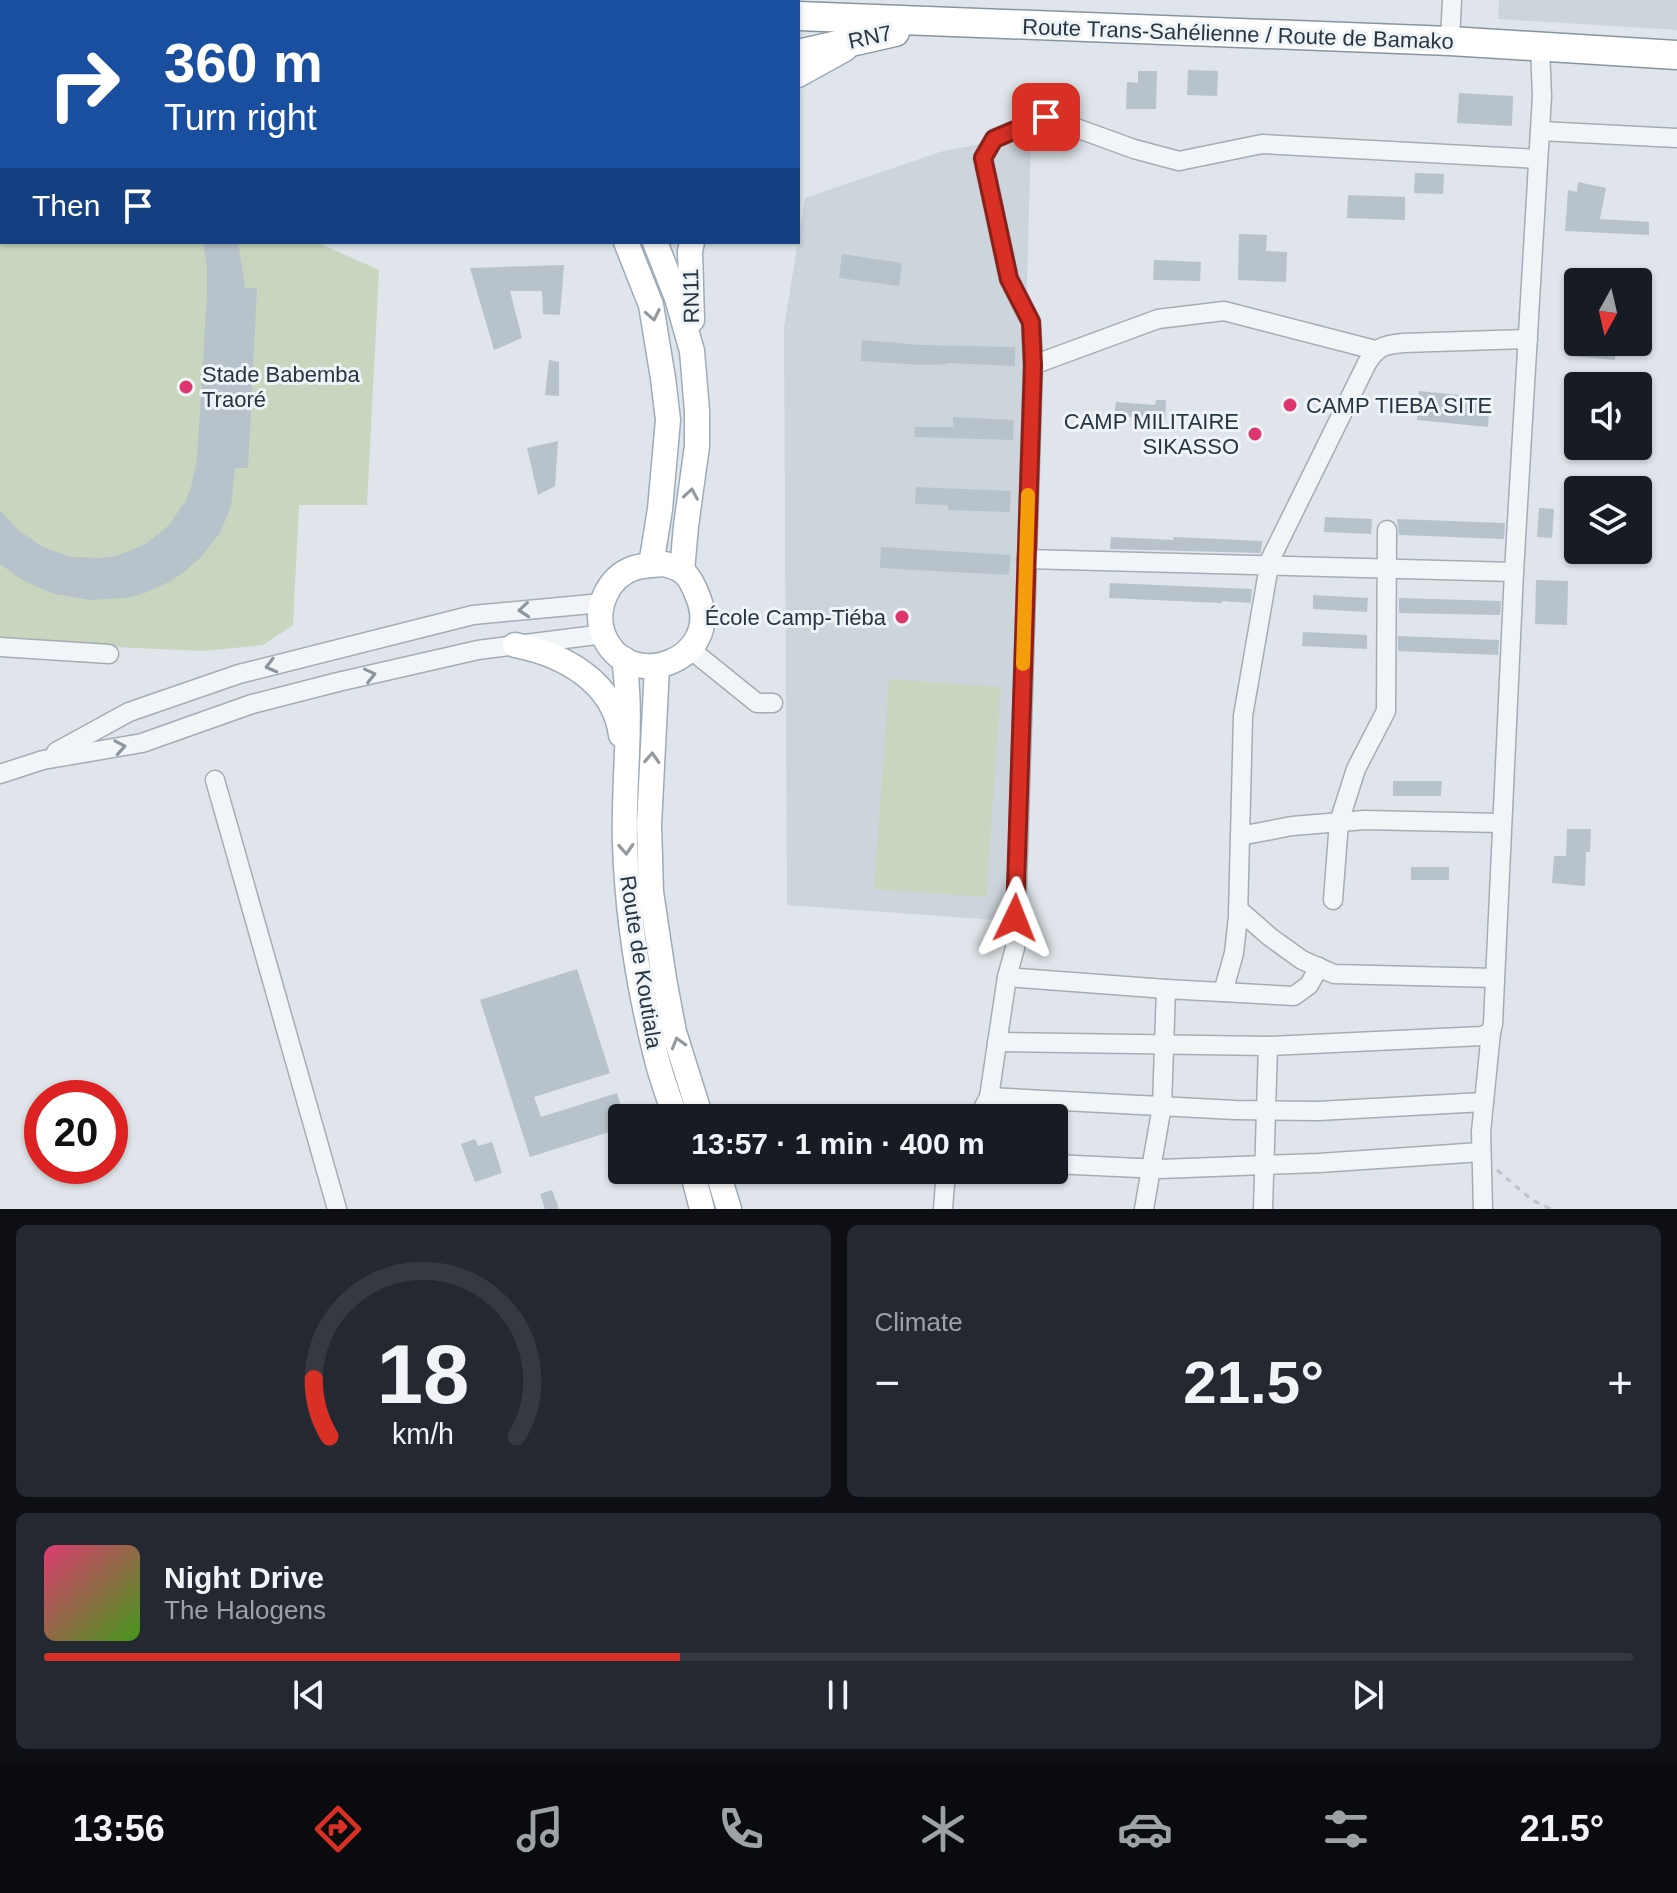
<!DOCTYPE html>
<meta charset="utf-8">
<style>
body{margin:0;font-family:Arial,sans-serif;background:#242831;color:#f1f3f6;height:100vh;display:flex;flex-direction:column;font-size:30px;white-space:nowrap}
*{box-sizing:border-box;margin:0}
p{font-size:26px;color:#9ea1a6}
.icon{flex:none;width:44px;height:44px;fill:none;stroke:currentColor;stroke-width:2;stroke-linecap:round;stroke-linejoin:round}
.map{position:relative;height:1209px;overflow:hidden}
.panel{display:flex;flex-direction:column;gap:16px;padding:16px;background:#0d0f14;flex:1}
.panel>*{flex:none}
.banner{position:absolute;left:0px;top:0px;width:800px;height:244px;box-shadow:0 2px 6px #0004;background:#1a4fa0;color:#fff;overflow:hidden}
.needle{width:52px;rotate:188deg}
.controls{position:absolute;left:1564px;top:268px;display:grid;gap:16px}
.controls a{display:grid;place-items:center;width:88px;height:88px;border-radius:8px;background:#171b24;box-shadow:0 2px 6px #0004;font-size:40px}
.speed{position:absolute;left:24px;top:1080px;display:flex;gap:16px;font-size:40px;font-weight:700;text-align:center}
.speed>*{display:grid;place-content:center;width:104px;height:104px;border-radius:50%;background:#171b24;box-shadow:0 2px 6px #0004;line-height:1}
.speed .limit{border:12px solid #d22;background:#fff;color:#111}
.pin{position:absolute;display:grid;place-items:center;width:68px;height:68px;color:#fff;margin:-34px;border-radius:16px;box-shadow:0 4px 12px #0006}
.me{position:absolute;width:88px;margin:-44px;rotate:2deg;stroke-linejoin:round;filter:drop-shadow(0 0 6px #0008)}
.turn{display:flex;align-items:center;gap:28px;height:168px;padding:0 32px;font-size:36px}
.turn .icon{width:104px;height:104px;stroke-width:2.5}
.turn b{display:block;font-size:56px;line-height:68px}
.then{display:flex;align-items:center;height:76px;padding:0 32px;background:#0003;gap:16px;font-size:30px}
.big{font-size:60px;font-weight:800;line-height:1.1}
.panel .widget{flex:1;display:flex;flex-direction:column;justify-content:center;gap:12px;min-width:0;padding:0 28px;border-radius:12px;background:#242831}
.panel .dial{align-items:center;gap:0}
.dial svg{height:208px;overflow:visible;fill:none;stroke:#363941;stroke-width:7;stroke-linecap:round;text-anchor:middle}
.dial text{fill:#f1f3f6;stroke:none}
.song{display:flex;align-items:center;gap:24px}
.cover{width:96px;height:96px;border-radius:12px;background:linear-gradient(135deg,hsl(340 70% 55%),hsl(100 70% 35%))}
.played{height:8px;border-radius:4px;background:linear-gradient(90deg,#d93025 40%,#363941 40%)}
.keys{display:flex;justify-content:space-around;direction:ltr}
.heat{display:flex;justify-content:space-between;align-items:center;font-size:44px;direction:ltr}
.panel .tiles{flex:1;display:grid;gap:16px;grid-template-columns:1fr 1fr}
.widget:last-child{grid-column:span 2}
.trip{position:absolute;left:608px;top:1104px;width:460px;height:80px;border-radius:8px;background:#171b24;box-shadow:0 2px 6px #0004;font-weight:800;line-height:80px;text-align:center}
.tab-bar{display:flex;height:128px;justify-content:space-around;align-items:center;background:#090b0e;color:#9ea1a6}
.tab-bar .icon{width:56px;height:56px}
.tab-bar .on{color:#d93025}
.tab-bar b{font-size:36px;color:#f1f3f6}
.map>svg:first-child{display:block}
</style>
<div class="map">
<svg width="1677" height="1209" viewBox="0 0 1677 1209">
<rect width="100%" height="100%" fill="#dfe5ea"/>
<!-- built -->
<g fill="#cdd5dc">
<path d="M 1499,0 L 1677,0 L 1677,30 L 1498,19 Z"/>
<path d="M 1031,135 L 1010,921 L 787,905 L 784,328 L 805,198 L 943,151 Z"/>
</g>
<!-- green -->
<g fill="#c8d5bf">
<path d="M 0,79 L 2,79 L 2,242 L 316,242 L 379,270 L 367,505 L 299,505 L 293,625 L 263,645 L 204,651 L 0,642 Z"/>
<path d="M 889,679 L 1001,687 L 986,897 L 874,889 Z"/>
</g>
<!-- building -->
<g fill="#b8c2ca">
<path d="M 1188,70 L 1218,71 L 1217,96 L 1187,95 Z"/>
<path d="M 1138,71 L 1157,71 L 1156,109 L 1126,109 L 1127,82 L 1138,83 Z"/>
<path d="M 1459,93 L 1513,96 L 1512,126 L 1457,123 Z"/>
<path d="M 1415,173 L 1444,174 L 1443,194 L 1414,193 Z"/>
<path d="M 1578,182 L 1606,188 L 1600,219 L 1649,222 L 1649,235 L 1565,231 L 1568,190 L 1577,192 Z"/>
<path d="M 1348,195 L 1405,197 L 1405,220 L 1347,218 Z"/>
<path d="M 1239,234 L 1267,235 L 1266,251 L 1287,252 L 1286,282 L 1238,280 Z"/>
<path d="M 203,242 L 238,242 L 245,288 L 257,288 L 248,468 L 235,468 L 231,506 L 220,533 L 201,557 L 184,572 L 171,581 L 145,593 L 127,598 L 90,600 L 55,594 L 37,587 L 21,579 L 0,564 L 0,510 L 18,530 L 43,547 L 71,557 L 101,558 L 116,556 L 144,545 L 168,526 L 185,502 L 191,488 L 197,459 L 207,295 L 207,265 Z"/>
<path d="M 842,254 L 902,263 L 899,286 L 839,278 Z"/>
<path d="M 1154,260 L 1201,262 L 1200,281 L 1153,280 Z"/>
<path d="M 564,265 L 560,315 L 543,314 L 542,291 L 510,291 L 522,338 L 494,350 L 470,268 Z"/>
<path d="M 862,340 L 922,345 L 1015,347 L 1015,366 L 947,363 L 947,364 L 921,365 L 861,361 Z"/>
<path d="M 1574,342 L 1616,342 L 1615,360 L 1573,356 Z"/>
<path d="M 549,360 L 559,362 L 559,396 L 545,395 Z"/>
<path d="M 1419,391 L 1490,398 L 1488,427 L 1417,420 Z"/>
<path d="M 1156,400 L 1166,400 L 1165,420 L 1114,416 L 1116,402 L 1155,405 Z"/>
<path d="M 953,417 L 1014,420 L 1013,440 L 914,437 L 915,427 L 953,427 Z"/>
<path d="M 558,441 L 555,486 L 538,495 L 527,448 Z"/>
<path d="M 916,487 L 1011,491 L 1010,512 L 948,510 L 948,505 L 915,504 Z"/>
<path d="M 1539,508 L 1554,509 L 1552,538 L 1537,537 Z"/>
<path d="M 1325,517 L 1372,519 L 1371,534 L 1324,532 Z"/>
<path d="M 1397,519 L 1505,523 L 1504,539 L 1399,535 Z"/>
<path d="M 1111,537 L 1173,540 L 1174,537 L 1262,541 L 1261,551 L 1260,553 L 1110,549 Z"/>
<path d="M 881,547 L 1011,555 L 1009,575 L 880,568 Z"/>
<path d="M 1536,580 L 1568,581 L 1567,625 L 1535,624 Z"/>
<path d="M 1110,583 L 1252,589 L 1251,600 L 1250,603 L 1222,601 L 1222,603 L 1109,598 Z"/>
<path d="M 1313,595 L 1368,598 L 1367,612 L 1313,609 Z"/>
<path d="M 1399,598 L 1501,601 L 1500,615 L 1399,613 Z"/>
<path d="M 1303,632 L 1367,635 L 1367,649 L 1302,646 Z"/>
<path d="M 1398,636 L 1499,640 L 1498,655 L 1398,651 Z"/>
<path d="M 1393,781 L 1442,781 L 1441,796 L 1393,796 Z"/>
<path d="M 1567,829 L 1591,829 L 1590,852 L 1586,852 L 1585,886 L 1552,883 L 1554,856 L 1566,856 Z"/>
<rect x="1411" y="867" width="38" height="13"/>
<path d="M 577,969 L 610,1073 L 534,1097 L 541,1117 L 617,1093 L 625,1118 L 622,1118 L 622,1128 L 530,1157 L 480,1000 Z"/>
<path d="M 475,1139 L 478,1146 L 492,1142 L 502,1173 L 475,1182 L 461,1144 Z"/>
<path d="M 552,1190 L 559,1209 L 545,1209 L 540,1194 Z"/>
</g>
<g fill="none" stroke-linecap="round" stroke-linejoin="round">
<defs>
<g id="minor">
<path d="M 1450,41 L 1452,0"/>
<path d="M 1540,131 L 1677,138"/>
<path d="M 1033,365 L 1158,319 L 1224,311 L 1375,350"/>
<path d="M 1026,559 L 1514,572"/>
<path d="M 0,647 L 109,654"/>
<path d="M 690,649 L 757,703 L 773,703"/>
<path d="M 56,752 L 129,712 L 239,674 L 473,615 L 602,603"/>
<path d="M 0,774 L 43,760 L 142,743 L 252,704 L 338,682 L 478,650 L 604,634"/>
<path d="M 215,780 L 337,1209"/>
<path d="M 1240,836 L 1292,826 L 1365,820 L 1501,823"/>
<path d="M 1333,900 L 1339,822 L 1356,769 L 1386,711 L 1387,530"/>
<path d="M 1238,909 L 1270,937 L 1302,960 L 1334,974 L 1495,978"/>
<path d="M 1007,977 L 1166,989 L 1294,996 L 1309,985 L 1319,967"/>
<path d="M 1223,992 L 1234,953 L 1238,917 L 1243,716 L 1270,560 L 1367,363 C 1378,346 1384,345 1403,343 L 1528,339"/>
<path d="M 997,1042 L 1268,1046 L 1482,1036 L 1491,1032"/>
<path d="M 989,1097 L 1235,1110 L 1318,1111 L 1484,1102"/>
<path d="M 978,1118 L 989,1097 L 1007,977 L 1015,948 L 1033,365 L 1031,322 L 1009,279 L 983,158 L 994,139 L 1046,117 L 1134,149 L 1179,161 L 1262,144 L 1538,159"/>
<path d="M 1054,1164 L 1160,1169 L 1319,1163 L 1481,1152"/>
<path d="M 943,1209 L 945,1183 L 951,1170"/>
<path d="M 1144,1209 L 1162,1106 L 1166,989"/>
<path d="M 1263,1209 L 1268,1046"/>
<path d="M 1483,1209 L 1481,1132 L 1491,1032 L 1493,1024 L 1514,572 L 1542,96 L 1540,48"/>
</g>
<g id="major">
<path d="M 337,0 L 345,2"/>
<path d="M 798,75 L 845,49"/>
<path d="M 626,242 L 651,305 L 663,378 L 668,420 L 660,509 L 651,565"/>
<path d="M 655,242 L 677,298 L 692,351 L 697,411 L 697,446 L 686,526 L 682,571"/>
<path d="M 692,320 L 690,251 L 692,242"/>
<path d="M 665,564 C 670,566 678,568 682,571 C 689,576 695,589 698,597 C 724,660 627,696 603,634 C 594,608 608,577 634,568 C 644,565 655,565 665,564 Z"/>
<path d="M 515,645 C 562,654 614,681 621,735"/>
<path d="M 624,659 C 633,719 623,781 625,842 C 627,915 639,989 657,1060 C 662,1079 669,1099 676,1118"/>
<path d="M 657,667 L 649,825 L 651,892 L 664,979 L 674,1032 L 701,1118"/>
<path d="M 692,1170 L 702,1209"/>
<path d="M 717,1170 L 729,1209"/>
</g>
<g id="highway">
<path d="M 54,0 L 87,2"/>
<path d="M 471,0 L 512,2"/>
<path d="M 798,16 L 1450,41 L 1677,55"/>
<path d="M 798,54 L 895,32"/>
</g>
</defs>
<!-- minor casing -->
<use href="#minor" stroke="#a4adb5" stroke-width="21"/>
<!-- major casing -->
<use href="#major" stroke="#9dacb7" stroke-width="27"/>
<!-- highway casing -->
<use href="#highway" stroke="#8596a2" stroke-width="31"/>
<!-- path -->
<path stroke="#bdc3c9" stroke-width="3" stroke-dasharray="6 6" stroke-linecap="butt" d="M 1497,1170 L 1532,1200 L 1551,1209"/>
<!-- minor -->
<use href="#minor" stroke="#f2f5f8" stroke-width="18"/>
<!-- major -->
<use href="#major" stroke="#fff" stroke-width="24"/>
<!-- highway -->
<use href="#highway" stroke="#fff" stroke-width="28"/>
</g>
<!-- one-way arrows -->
<defs><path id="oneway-chevron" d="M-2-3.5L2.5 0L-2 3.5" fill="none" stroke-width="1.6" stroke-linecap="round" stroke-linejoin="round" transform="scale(2)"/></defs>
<g stroke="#929aa1">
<use href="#oneway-chevron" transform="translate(653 315) rotate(79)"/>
<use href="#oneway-chevron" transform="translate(691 494) rotate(-81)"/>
<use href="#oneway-chevron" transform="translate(652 758) rotate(-87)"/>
<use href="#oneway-chevron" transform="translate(626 849) rotate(87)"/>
<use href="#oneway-chevron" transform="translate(678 1043) rotate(-106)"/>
</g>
<g stroke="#8c969e">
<use href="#oneway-chevron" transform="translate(524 610) rotate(175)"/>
<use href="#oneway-chevron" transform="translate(271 666) rotate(165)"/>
<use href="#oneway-chevron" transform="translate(370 675) rotate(-13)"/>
<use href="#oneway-chevron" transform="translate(120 747) rotate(-10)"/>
</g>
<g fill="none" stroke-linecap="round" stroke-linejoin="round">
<defs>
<path id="route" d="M 1015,918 L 1033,365 L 1031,322 L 1009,279 L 983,158 L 994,139 L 1046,117"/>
</defs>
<!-- route casing -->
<use href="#route" stroke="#8d1f18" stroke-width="20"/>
<!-- route -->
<use href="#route" stroke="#d93025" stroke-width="14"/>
<!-- slow -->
<path stroke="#f59e0b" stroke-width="14" d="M 1023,664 L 1028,495"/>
</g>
<!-- markers -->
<g fill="#dd366e" stroke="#eff4f7" stroke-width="3">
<circle cx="186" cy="387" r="8"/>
<circle cx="1290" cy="405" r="8"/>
<circle cx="1255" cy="434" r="8"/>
<circle cx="902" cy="617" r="8"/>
</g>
<g text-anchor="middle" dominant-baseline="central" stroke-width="6" stroke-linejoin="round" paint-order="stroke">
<!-- street labels -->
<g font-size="22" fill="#263643" stroke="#eff4f7">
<text transform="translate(1238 34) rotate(2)">Route Trans-Sahélienne / Route de Bamako</text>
<text transform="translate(870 37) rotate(-12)">RN7</text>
<text transform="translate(691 296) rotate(-91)">RN11</text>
<text transform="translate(641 962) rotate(81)">Route de Koutiala</text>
</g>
<!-- poi labels -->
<g font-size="22" fill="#263643" stroke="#eff4f7" text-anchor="start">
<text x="202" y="374">Stade Babemba<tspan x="202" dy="25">Traoré</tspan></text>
<text x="1306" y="405">CAMP TIEBA SITE</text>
<text x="1239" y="421" text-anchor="end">CAMP MILITAIRE<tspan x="1239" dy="25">SIKASSO</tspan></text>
<text x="886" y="617" text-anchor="end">École Camp-Tiéba</text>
</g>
</g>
</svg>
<div class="controls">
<a><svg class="needle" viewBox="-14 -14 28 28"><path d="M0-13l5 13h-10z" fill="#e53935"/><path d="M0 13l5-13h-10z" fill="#9ea1a6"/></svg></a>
<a><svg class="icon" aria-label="sound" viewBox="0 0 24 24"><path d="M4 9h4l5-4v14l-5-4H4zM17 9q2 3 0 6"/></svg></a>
<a><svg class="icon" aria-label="layers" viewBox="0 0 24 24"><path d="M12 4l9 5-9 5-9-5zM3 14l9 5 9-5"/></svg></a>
</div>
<div class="speed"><div class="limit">20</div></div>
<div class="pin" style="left:1046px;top:117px;background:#d93025"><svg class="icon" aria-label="arrive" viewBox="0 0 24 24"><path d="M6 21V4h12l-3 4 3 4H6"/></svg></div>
<svg class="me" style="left:1015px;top:918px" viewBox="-20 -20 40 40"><path d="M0-17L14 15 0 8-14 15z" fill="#d93025" stroke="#fff" stroke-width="4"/></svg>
<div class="trip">13:57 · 1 min · 400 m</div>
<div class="banner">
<div class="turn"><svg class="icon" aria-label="right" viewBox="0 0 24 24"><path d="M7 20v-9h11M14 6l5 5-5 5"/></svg><div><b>360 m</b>Turn right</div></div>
<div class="then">Then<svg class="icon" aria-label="arrive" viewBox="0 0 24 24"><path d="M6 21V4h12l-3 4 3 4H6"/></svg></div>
</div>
</div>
<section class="panel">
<div class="tiles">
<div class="widget dial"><svg viewBox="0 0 100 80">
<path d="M14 69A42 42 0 1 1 86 69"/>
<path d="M14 69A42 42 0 0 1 8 47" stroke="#d93025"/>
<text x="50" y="56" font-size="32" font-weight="700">18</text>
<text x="50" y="72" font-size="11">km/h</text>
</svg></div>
<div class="widget"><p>Climate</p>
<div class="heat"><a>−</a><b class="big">21.5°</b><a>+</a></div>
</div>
<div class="widget">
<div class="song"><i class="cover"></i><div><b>Night Drive</b><p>The Halogens</p></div></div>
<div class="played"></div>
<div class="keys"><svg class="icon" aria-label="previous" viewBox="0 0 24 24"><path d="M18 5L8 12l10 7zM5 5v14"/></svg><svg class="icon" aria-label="pause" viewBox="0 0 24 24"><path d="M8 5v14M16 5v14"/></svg><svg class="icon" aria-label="next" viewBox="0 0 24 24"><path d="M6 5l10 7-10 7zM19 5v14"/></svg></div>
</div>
</div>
</section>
<nav class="tab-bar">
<b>13:56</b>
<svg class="icon on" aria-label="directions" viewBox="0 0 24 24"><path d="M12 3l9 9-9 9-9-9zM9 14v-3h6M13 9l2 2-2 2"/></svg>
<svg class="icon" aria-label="music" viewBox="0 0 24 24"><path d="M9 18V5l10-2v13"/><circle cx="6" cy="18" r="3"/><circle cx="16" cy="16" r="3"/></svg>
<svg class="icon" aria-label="phone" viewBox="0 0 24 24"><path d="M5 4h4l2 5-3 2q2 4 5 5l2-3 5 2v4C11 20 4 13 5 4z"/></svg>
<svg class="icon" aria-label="climate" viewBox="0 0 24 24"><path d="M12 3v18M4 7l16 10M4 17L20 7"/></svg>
<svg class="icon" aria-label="car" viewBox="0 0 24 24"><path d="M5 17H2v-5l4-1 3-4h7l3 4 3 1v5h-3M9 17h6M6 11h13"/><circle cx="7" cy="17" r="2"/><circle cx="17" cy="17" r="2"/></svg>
<svg class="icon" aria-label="filters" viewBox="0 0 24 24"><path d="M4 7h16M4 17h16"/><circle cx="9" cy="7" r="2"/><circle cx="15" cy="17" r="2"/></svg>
<b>21.5°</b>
</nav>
